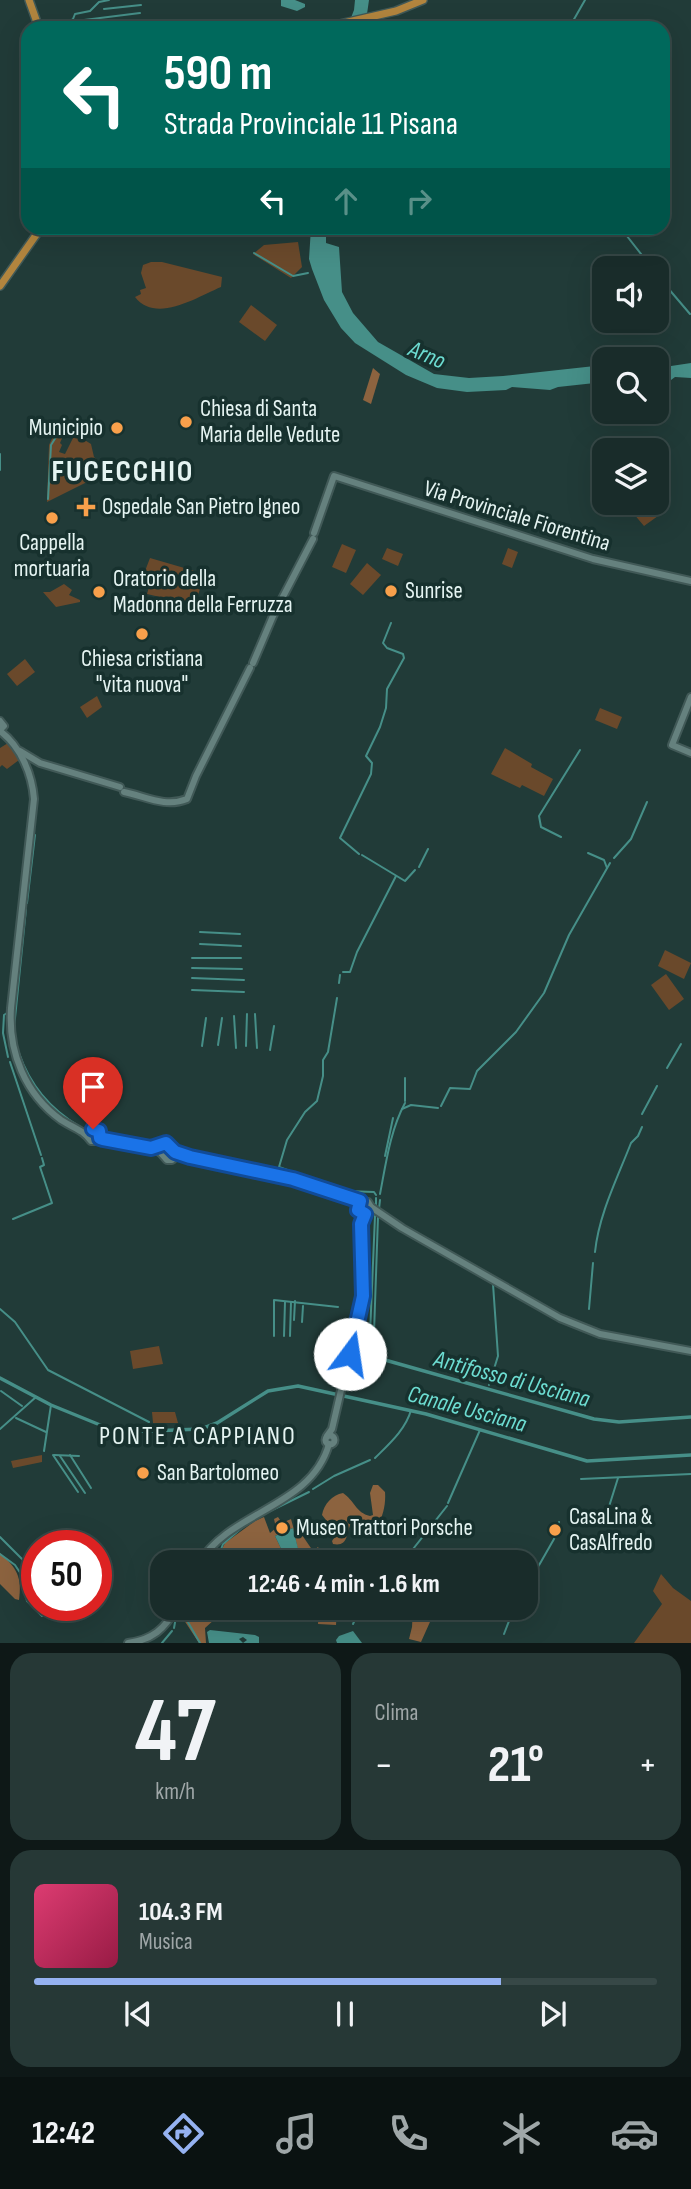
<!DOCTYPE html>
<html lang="it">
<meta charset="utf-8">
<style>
body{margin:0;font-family:"Sofia Sans Condensed",sans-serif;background:#263836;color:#f1f3f6;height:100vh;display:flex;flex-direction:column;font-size:26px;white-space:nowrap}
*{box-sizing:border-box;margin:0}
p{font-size:23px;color:#9fa7a8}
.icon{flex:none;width:38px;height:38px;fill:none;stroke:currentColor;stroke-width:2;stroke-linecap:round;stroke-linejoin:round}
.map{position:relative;height:1643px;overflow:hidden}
.details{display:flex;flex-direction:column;gap:10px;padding:10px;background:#0e1817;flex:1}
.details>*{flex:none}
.banner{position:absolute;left:21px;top:21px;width:649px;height:214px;border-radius:21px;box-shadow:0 7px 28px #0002,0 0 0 2px #374847;background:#00695c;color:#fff;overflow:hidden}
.controls{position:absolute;left:592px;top:256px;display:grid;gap:14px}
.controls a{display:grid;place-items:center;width:77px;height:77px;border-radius:14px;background:#192c2a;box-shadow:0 7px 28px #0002,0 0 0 2px #374847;font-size:35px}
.speed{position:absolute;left:21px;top:1530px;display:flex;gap:14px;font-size:35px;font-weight:700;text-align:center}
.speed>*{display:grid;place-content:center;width:91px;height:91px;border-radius:50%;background:#192c2a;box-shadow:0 7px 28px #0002,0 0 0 2px #374847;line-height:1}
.speed .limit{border:10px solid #d22;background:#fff;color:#111}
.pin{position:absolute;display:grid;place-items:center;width:60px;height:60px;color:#fff;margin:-72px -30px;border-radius:50% 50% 50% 0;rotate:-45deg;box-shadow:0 0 7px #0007}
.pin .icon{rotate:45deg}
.me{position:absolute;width:77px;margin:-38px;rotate:14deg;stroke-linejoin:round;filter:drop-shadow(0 0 5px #0008)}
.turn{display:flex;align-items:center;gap:24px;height:147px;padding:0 28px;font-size:32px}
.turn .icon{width:91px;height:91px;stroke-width:2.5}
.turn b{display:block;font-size:49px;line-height:60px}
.lanes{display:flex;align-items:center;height:66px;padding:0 28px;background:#0003;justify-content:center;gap:35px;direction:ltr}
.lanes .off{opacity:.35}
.big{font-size:52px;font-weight:700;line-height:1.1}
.details .widget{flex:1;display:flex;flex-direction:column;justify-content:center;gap:10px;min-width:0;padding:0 24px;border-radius:21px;background:#263836}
.details .dial{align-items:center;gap:0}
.dial b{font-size:91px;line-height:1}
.song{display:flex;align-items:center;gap:21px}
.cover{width:84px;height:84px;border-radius:10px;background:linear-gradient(135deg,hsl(340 70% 55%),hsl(340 70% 35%))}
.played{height:7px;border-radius:4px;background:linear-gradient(90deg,#95b2f1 75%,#374847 75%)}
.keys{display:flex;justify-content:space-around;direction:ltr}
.heat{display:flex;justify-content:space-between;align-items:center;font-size:38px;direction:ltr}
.details .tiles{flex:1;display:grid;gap:10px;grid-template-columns:1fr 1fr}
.widget:last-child{grid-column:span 2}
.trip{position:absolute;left:150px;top:1550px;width:388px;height:70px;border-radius:21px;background:#192c2a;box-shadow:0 7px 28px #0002,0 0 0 2px #374847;font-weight:700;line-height:70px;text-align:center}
.tabs{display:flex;height:112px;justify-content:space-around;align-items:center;background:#0a1211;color:#9fa7a8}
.tabs .icon{width:49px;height:49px}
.tabs .active{color:#95b2f1}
.tabs b{font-size:32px;color:#f1f3f6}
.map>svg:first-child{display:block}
</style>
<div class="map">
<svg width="691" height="1643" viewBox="0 0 691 1643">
<rect width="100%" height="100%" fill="#213b38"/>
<!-- green -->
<g fill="#6a492b">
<path d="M 298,242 L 302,267 L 291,278 L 253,254 L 264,245 Z"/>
<path d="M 151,262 L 162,262 L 222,277 L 221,287 C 197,297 156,324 135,297 L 141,294 L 140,290 L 146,288 L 141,273 L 143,265 Z"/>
<path d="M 251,305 L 277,325 L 265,341 L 239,322 Z"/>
<path d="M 69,418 L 60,434 L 63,436 L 60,443 L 62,445 L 59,452 L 65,454 L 75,434 L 91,444 L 94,457 L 99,461 L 87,471 L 94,474 L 93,479 L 47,502 L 49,445 L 55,432 Z"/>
<path d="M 656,479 L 671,486 L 658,516 L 644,526 L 633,513 L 637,502 L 656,502 Z"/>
<path d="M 342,544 L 356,550 L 346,573 L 332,567 Z"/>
<path d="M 387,548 L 403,554 L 398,566 L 382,559 Z"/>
<path d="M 508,548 L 518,552 L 512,568 L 502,564 Z"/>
<path d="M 150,558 L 205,574 L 194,607 L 181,602 L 147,594 L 149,587 L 143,585 L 142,579 Z"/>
<path d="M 367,563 L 381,575 L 363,595 L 350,584 Z"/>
<path d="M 64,584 L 72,590 L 69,595 L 80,600 L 80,602 L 56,607 L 43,592 L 50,592 Z"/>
<path d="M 25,659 L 35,672 L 17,686 L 7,674 Z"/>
<path d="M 97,696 L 102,707 L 87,718 L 80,707 Z"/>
<path d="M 600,708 L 622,717 L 617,729 L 595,720 Z"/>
<path d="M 8,743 L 19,760 L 7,769 L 2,765 L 0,767 L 0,748 Z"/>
<path d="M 505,748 L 532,764 L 531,767 L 553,779 L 544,796 L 522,785 L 520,788 L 491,774 Z"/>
<path d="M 665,950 L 691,963 L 684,979 L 658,966 Z"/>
<path d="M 666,974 L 684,999 L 669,1010 L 651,985 Z"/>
<path d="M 159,1346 L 163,1364 L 133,1369 L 130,1351 Z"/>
<path d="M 152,1412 L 175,1412 L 178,1423 L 153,1423 Z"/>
<path d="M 42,1455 L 42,1462 L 13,1468 L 11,1461 Z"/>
<path d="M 661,1574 L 673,1588 L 691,1601 L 691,1643 L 634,1643 L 662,1604 L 653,1591 Z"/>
</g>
<!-- forest -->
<g fill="#8c633f">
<path d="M 373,368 L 380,374 L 371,404 L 363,400 Z"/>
<path d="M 373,1485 L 378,1485 L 385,1492 C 386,1504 383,1520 374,1529 L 366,1529 L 351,1523 C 346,1533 349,1547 333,1544 L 332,1541 L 337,1534 L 322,1515 C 324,1504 332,1495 343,1493 C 354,1500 356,1513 370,1516 L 373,1515 L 370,1493 Z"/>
<path d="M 264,1517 L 270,1533 L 276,1528 L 274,1519 L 278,1517 L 282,1523 L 291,1519 L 296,1537 L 302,1535 L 313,1551 L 318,1547 L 327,1563 L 301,1563 L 293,1528 L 275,1536 L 288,1563 L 215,1563 L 225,1543 L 255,1521 Z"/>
<path d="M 0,1553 C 17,1568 22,1577 19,1600 L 15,1599 L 0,1584 Z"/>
<path d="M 182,1608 L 219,1608 L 215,1619 L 205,1628 L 206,1643 L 199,1643 L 180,1614 Z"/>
<path d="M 319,1608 L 337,1608 L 336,1625 L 318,1624 Z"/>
<path d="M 413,1608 L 433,1608 L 434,1613 L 421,1642 L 409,1639 L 412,1627 Z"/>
</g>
<!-- water -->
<g fill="#468f88">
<path d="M 281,0 L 295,0 L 305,4 L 305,7 L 297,11 L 281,6 Z"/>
<path d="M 355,0 L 369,0 L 365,28 L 347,28 L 354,10 Z"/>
<path d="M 311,228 L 326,228 L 326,243 L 339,247 L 342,292 L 353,313 L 378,342 L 434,374 L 469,378 L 503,376 L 604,365 L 604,382 L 558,387 L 550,390 L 512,387 L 506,390 L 467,392 L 437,388 L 406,375 L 355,343 L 341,328 L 324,300 L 312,269 L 309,259 Z"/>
<path d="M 691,363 L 691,378 L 675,377 L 671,380 L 656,380 L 656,364 L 671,366 Z"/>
<path d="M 293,1528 L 301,1561 L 301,1563 L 288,1563 L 275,1536 Z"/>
<path d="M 210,1630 L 255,1635 L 259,1637 L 259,1643 L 243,1643 L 247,1640 L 243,1637 L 239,1639 L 243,1643 L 209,1643 L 207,1632 Z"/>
<path d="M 353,1631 L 362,1643 L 337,1643 L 336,1640 L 339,1636 Z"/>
</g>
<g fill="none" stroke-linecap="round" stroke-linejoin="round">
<!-- stream -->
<g stroke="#468f88" stroke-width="2">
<path d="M 104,9 L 141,5"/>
<path d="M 76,21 L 140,13"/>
<path d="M 58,28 L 73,19 L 75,14 L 90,11 L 99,2 L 109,0"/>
<path d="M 85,28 L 142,21"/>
<path d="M 569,28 L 585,0"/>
<path d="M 236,228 L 244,232"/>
<path d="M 622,228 L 622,229"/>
<path d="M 623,231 L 652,268"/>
<path d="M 254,253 L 293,276 L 308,273"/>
<path d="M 656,274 L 690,314"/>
<path d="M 0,454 L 0,470"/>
<path d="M 48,499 L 51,445 L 61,429"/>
<path d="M 561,837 L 541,827 L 539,816 L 580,750"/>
<path d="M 588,853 L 604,860 L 607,868"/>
<path d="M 359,854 L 340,838 L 371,774 L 372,763 L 366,756 L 380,727 L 386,708 L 387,689 L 404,658 L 403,654 L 387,648 L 383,643 L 391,623"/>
<path d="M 362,855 L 405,881 L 415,870"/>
<path d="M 614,858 L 631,839 L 647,802"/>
<path d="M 419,867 L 428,849"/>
<path d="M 27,903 L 35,835"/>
<path d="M 200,932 L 240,934"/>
<path d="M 200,944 L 241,946"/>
<path d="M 192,958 L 241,958"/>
<path d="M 192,968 L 242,969"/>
<path d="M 343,972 L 350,972 L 357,952 L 396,876"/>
<path d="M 192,978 L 244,980"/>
<path d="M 339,983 L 340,975"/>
<path d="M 192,990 L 244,992"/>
<path d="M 337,998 L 328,1052 L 323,1060 L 323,1076 L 317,1101 L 305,1112 L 287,1140 L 279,1167 L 346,1191 L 374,1192 L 376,1195"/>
<path d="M 7,1013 L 4,1015 L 3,1033 L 8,1057"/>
<path d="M 255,1014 L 257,1048"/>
<path d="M 234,1016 L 236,1048"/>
<path d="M 14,1028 L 26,909"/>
<path d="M 15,1038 L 18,1051"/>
<path d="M 218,1045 L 222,1018"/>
<path d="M 202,1046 L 206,1018"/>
<path d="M 246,1046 L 247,1014"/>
<path d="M 270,1050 L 274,1026"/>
<path d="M 19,1053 C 30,1085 50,1109 79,1126"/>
<path d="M 10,1062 L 41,1155"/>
<path d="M 667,1068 L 681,1044"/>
<path d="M 405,1101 L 405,1078"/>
<path d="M 441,1106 L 450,1088 L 470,1089 L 477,1071 L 516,1032 L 544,993 L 569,935 L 610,863"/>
<path d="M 402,1109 L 411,1105 L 438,1108"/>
<path d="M 642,1114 L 657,1086"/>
<path d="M 121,1139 L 130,1141"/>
<path d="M 133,1142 L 144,1143"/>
<path d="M 385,1156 L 393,1118"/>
<path d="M 380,1194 C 386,1163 390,1131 405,1103"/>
<path d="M 376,1207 L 376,1198"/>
<path d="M 379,1209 L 380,1200"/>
<path d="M 13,1219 L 52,1203 L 40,1167 L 44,1165 L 42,1158"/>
<path d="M 595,1252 C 599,1214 617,1179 631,1143 L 638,1136 L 642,1127"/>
<path d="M 0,1309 L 15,1322 L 48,1370 L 149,1422"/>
<path d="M 589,1309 L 593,1263"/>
<path d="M 294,1320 L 295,1301"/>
<path d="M 302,1322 L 303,1306"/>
<path d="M 374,1333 L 378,1217"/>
<path d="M 274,1336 L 274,1300 L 338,1307"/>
<path d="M 284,1336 L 285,1302"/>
<path d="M 290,1336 L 291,1302"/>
<path d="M 317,1354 L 347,1357"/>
<path d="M 352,1357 L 369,1358 L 375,1216"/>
<path d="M 372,1359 L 373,1337"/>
<path d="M 489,1385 L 498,1356 L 493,1284"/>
<path d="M 1,1391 L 22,1406"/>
<path d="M 16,1418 L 46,1432"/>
<path d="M 0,1429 L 36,1397"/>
<path d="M 44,1451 L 51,1405"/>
<path d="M 53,1455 L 78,1492"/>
<path d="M 54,1455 L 79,1456"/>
<path d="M 70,1455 L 91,1488"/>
<path d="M 60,1456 L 85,1493"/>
<path d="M 375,1458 C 389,1444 406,1429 411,1410"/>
<path d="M 581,1479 L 691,1474"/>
<path d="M 313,1489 L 334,1476 L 370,1460"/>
<path d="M 448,1503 L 480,1430"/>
<path d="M 607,1513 L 618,1478"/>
<path d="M 260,1516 L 309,1492"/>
<path d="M 0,1537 L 24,1561 L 37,1560"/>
<path d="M 0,1554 L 15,1565 L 21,1574 L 27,1601 L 42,1616"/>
<path d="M 216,1563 L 223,1544 L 244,1526"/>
<path d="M 402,1563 L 447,1506"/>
<path d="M 527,1578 L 534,1564 L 538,1567 L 554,1539 L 559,1522"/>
<path d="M 181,1610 L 200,1643"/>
<path d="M 353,1624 L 360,1608"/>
<path d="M 174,1628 L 176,1617 L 182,1608"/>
<path d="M 504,1634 L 514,1608"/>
<path d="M 162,1643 L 172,1631"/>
</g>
<!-- canal -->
<g stroke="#468f88" stroke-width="3.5">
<path d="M 369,1358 L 385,1360 L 594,1419 L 619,1422 L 691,1417"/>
<path d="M 0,1378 L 51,1405 L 110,1429 L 124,1432 L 201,1429 L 217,1423 L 268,1391 L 298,1386 L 426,1414 L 587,1461 L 691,1455"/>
</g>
<defs>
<g id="secondary">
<path d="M 314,533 L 334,476 L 593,559 L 691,581"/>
<path d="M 253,663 L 273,616 L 313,539"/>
<path d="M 691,697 L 672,745 L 691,753"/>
<path d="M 0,721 L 4,726 L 0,730"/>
<path d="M 0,731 C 21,747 32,774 34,799 L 11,1008 C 8,1052 25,1094 61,1120 C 75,1129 82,1129 91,1141 L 97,1141 L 100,1137 L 100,1133 L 97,1129 L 92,1129 L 88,1134"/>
<path d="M 20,751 L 40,763 L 120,787"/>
<path d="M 124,792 C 145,796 165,808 187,799 L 196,776 L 250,668"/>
<path d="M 100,1137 L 160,1152"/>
<path d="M 165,1143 L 175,1152 L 175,1157 L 172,1160 L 167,1160 L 160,1152 L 159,1147 Z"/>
<path d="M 175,1152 L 293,1179 L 361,1201"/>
<path d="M 371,1207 L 402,1228 L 560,1318 L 600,1334 L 691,1351"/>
<circle cx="330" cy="1440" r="4.5"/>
<path d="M 327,1436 L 332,1429 L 363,1296 L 361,1224 L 357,1207 L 361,1201 L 368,1202 L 371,1207 L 369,1213 L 365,1214 L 359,1212"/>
<path d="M 199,1563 C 231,1510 311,1508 329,1444"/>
<path d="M 128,1643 C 152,1640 165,1629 176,1608"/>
</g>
<g id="primary">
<path d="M 29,0 L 39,28"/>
<path d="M 322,28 L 396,11 L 423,0"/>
<path d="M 0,286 L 41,228"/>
</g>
</defs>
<!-- secondary casing -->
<use href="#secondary" stroke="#415957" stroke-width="10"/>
<!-- primary casing -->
<use href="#primary" stroke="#415957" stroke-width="10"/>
<!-- secondary -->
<use href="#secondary" stroke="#65817e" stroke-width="6"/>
<!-- primary -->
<use href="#primary" stroke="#b2853e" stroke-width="7"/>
</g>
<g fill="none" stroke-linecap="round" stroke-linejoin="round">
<defs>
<path id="route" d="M 93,1129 L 99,1131 L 100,1138 L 103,1139 L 151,1148 L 166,1143 L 175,1152 L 190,1157 L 293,1179 L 360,1201 L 358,1210 L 365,1214 L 361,1224 L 363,1296 L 350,1354"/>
</defs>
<!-- route casing -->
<use href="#route" stroke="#114b97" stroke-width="18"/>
<!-- route -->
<use href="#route" stroke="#1a73e8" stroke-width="12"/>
</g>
<!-- markers -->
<g fill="#f8a04b" stroke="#17312e" stroke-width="2.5">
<circle cx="186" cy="422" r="7"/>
<circle cx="117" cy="428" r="7"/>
<path d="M82.5 496.5h7v7h7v7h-7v7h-7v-7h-7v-7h7z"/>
<circle cx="52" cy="518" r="7"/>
<circle cx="391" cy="591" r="7"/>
<circle cx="99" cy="592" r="7"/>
<circle cx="142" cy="634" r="7"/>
<circle cx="143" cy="1473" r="7"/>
<circle cx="282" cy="1528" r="7"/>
<circle cx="555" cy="1530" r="7"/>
</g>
<g text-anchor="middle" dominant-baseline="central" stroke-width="7" stroke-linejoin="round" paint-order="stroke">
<!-- poi labels -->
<g font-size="23" fill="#e5f4f2" stroke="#17312e" text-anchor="start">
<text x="200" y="409">Chiesa di Santa<tspan x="200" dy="26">Maria delle Vedute</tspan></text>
<text x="103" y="428" text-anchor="end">Municipio</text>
<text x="102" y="507">Ospedale San Pietro Igneo</text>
<text x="52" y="543" text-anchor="middle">Cappella<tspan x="52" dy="26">mortuaria</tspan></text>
<text x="113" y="579">Oratorio della<tspan x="113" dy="26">Madonna della Ferruzza</tspan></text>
<text x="405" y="591">Sunrise</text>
<text x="142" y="659" text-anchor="middle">Chiesa cristiana<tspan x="142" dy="26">"vita nuova"</tspan></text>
<text x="157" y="1473">San Bartolomeo</text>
<text x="569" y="1517">CasaLina &amp;<tspan x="569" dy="26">CasAlfredo</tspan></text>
<text x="296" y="1528">Museo Trattori Porsche</text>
</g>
<!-- street labels -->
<g font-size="23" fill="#e5f4f2" stroke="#17312e">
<text transform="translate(517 516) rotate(17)">Via Provinciale Fiorentina</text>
</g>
<!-- water labels -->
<g font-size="24" font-style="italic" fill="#6dddd2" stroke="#17312e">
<text transform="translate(427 355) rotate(23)">Arno</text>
<text transform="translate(512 1379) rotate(15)">Antifosso di Usciana</text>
<text transform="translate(467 1409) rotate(15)">Canale Usciana</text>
</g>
<!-- quarter labels -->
<g font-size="26" letter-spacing="2" fill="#e5f4f2" stroke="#17312e">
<text x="198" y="1436">PONTE A CAPPIANO</text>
</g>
<!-- district labels -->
<g font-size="30" font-weight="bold" letter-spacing="2" fill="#e5f4f2" stroke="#17312e">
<text x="123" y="472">FUCECCHIO</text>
</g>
</g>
</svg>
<div class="controls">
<a><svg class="icon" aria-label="sound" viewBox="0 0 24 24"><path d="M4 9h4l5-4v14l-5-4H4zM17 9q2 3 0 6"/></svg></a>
<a><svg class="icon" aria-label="search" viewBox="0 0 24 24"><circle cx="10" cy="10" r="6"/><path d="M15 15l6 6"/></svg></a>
<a><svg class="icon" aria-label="layers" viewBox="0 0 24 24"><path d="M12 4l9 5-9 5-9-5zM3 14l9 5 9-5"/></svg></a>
</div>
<div class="speed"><div class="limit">50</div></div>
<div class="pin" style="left:93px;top:1129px;background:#d93025"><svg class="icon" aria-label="arrive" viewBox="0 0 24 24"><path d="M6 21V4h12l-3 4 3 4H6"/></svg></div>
<svg class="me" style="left:350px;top:1354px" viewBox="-20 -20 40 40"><circle r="19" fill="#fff"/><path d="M0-13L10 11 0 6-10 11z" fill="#1a73e8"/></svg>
<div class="trip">12:46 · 4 min · 1.6 km</div>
<div class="banner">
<div class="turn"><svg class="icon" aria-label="left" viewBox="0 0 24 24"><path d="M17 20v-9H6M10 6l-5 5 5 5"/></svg><div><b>590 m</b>Strada Provinciale 11 Pisana</div></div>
<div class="lanes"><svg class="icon" aria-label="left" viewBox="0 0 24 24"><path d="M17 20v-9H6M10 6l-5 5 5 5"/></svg><svg class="icon off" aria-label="ahead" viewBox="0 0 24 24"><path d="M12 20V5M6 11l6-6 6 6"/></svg><svg class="icon off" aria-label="right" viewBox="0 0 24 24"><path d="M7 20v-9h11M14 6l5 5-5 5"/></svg></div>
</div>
</div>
<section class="details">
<div class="tiles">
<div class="widget dial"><b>47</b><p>km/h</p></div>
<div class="widget"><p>Clima</p>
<div class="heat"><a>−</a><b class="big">21°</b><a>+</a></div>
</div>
<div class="widget">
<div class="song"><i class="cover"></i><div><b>104.3 FM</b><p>Musica</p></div></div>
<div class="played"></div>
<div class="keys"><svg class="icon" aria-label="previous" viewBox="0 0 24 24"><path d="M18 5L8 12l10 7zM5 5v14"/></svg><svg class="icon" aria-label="pause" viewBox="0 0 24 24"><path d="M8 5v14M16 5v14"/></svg><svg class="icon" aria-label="next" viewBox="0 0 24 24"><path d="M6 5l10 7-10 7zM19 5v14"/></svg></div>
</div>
</div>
</section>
<nav class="tabs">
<b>12:42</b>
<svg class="icon active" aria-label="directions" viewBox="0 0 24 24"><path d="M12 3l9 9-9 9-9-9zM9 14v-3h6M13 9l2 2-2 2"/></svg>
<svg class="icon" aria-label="music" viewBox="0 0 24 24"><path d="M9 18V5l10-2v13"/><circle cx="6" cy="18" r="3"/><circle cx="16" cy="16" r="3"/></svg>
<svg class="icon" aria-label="phone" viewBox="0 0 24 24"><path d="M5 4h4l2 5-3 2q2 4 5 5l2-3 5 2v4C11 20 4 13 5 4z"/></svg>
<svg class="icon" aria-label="climate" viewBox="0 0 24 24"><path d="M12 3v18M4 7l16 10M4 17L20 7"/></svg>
<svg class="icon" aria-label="car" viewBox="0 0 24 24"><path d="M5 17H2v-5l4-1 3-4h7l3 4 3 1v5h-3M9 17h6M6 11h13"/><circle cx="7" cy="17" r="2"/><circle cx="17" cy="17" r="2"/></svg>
</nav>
